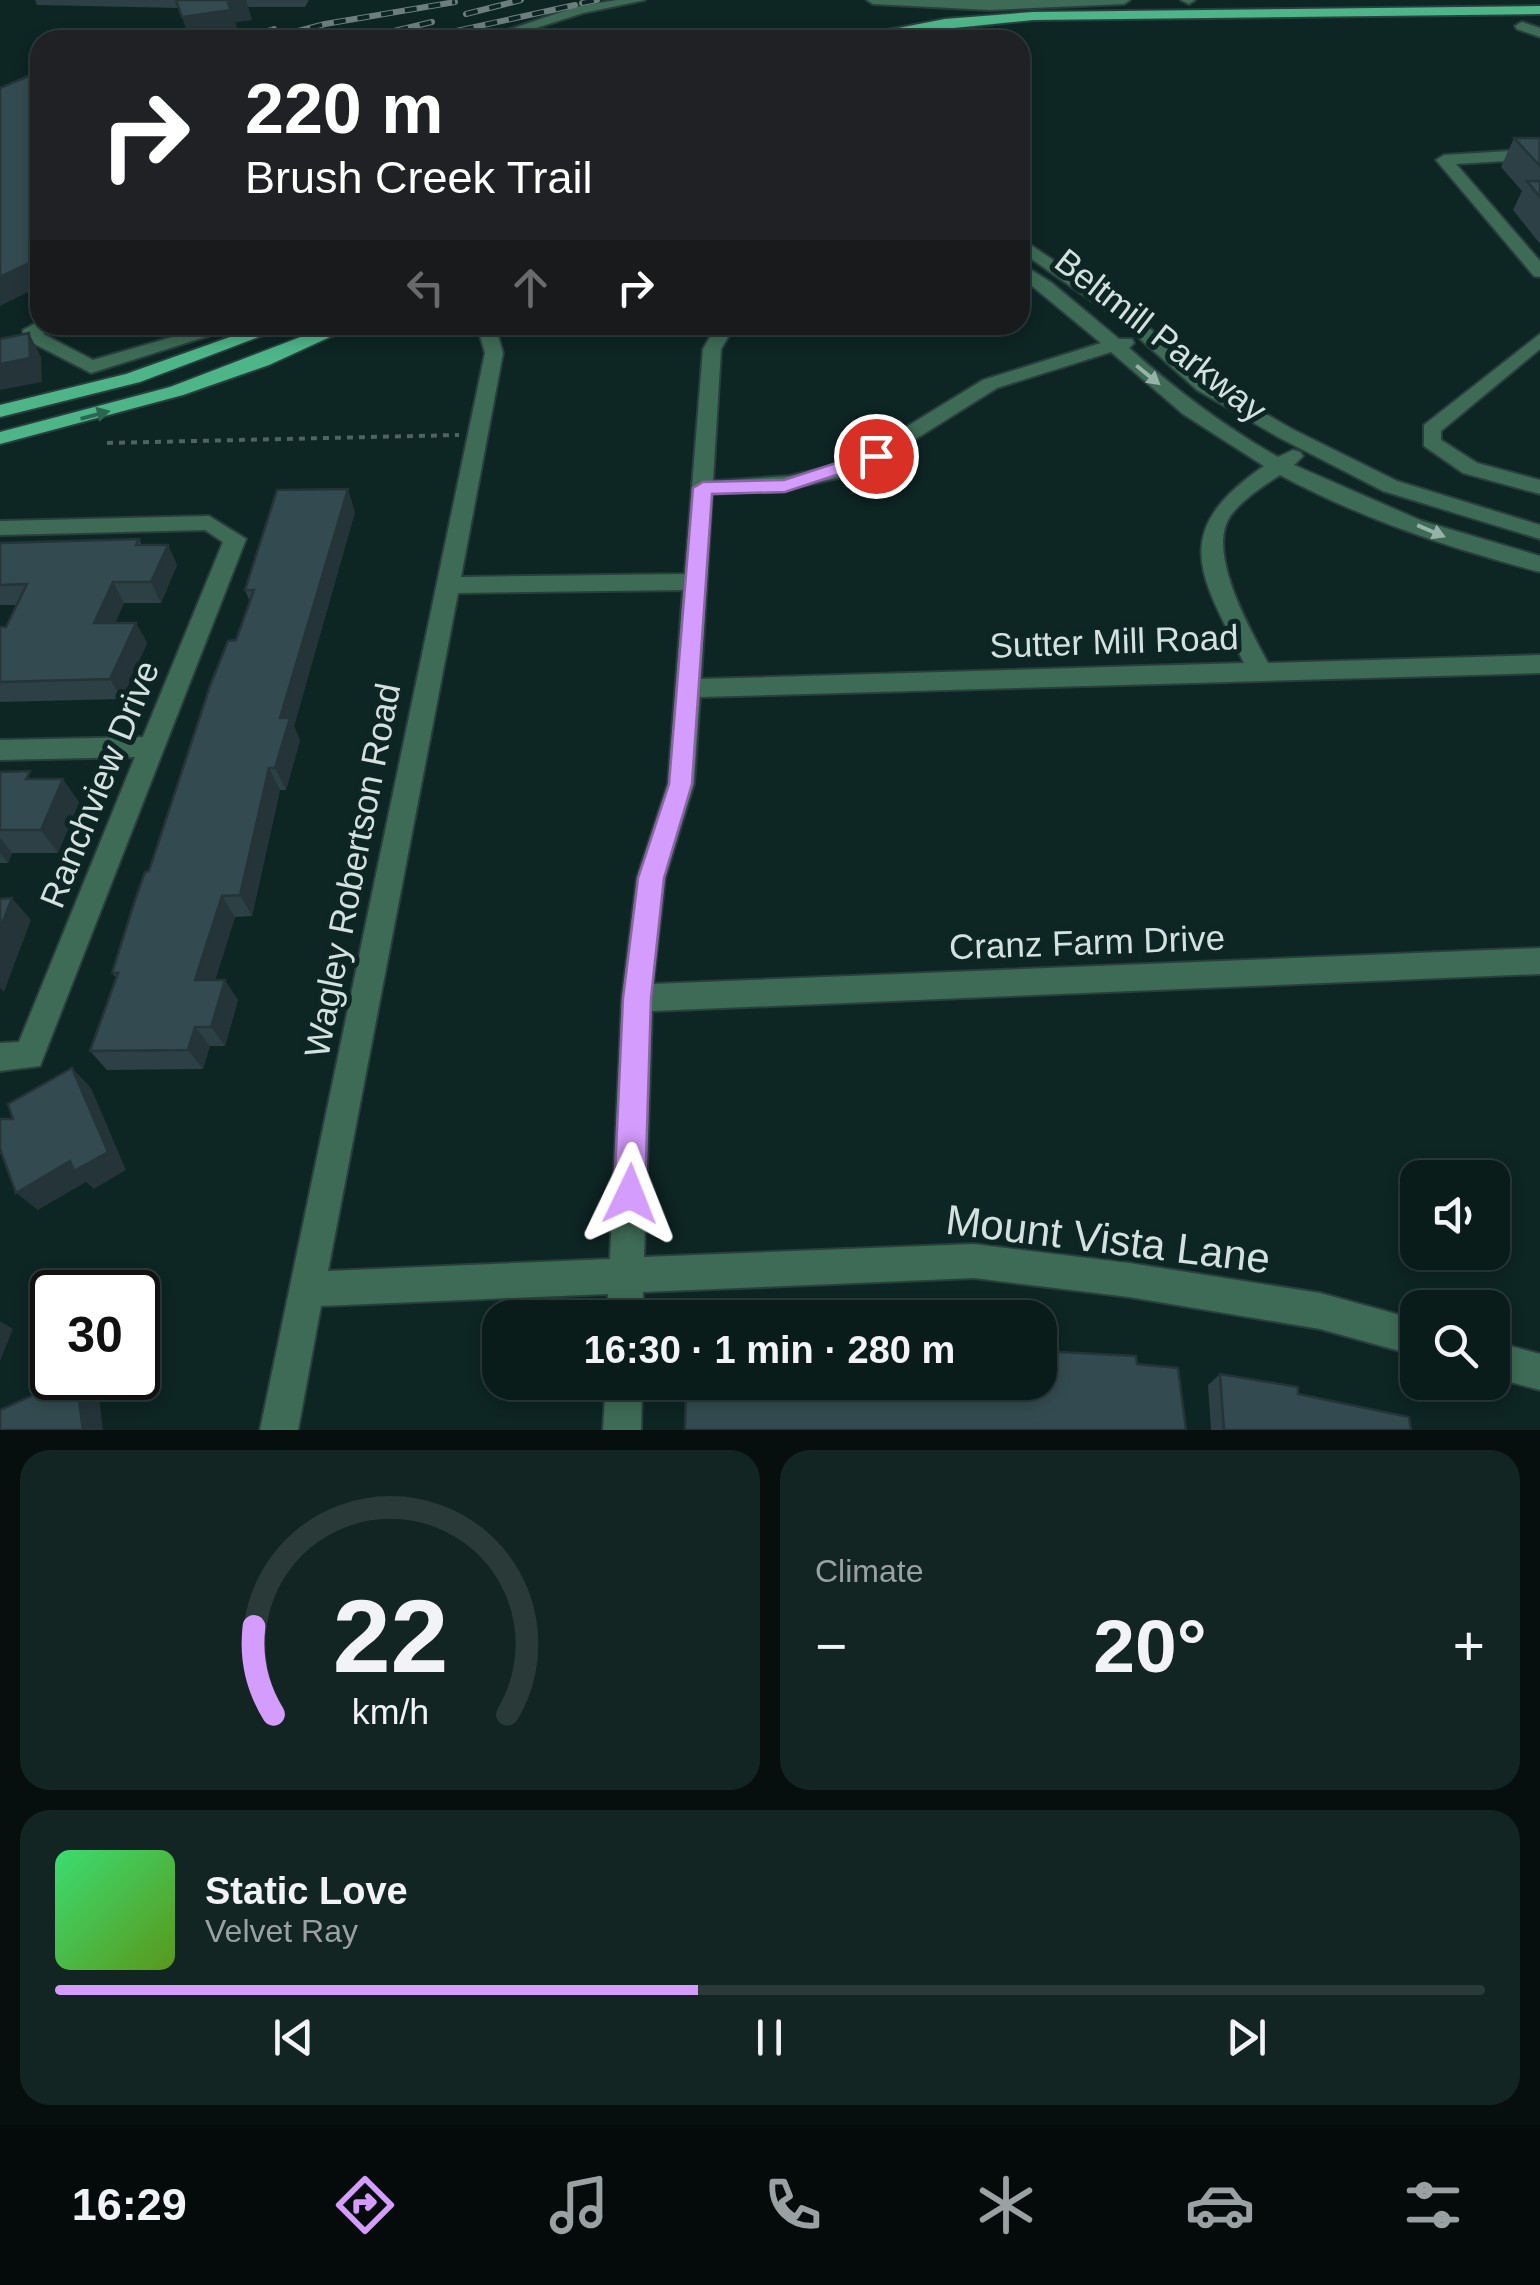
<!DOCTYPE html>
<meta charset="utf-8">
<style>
body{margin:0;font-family:Helvetica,sans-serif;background:#132523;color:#f1f3f6;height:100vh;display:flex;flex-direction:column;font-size:38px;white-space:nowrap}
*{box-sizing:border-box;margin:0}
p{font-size:32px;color:#99a1a2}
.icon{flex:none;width:55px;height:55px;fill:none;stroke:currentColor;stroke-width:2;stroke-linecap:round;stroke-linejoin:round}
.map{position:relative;height:1430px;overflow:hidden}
.details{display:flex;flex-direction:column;gap:20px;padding:20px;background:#060f0e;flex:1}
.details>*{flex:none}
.guide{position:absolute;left:30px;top:30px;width:1000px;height:305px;border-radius:30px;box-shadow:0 5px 15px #0003,0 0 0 2px #2a3a39;background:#202124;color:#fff;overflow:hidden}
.tools{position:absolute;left:1400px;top:1160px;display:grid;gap:20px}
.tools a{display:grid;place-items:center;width:110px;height:110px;border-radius:20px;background:#0a1c1a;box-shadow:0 5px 15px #0003,0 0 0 2px #2a3a39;font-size:50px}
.speed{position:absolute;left:30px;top:1270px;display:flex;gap:20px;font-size:50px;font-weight:700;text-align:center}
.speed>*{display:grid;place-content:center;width:130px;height:130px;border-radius:50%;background:#0a1c1a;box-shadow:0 5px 15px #0003,0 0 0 2px #2a3a39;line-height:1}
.speed .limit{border:5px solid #111;border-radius:15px;background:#fff;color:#111}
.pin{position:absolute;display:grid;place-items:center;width:85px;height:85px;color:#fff;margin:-42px;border:5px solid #fff;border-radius:50%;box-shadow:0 2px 10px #0007}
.me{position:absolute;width:110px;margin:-55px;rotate:2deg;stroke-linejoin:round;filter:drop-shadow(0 0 8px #0008)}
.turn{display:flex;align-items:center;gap:35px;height:210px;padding:0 50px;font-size:45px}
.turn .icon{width:130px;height:130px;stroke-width:2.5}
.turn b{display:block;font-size:70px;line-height:85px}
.lanes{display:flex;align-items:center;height:95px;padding:0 50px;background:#0003;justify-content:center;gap:50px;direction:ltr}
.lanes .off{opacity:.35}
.big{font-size:75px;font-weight:800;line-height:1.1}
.details .tile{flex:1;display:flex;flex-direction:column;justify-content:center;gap:15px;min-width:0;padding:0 35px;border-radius:30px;background:#132523}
.details .dial{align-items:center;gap:0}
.dial svg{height:260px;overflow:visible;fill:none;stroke:#2a3a39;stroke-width:7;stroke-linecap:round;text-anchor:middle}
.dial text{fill:#f1f3f6;stroke:none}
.song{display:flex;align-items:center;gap:30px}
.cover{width:120px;height:120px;border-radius:15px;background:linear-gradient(135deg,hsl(140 70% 55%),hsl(90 70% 35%))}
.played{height:10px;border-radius:5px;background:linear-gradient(90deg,#d49cfc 45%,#2a3a39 45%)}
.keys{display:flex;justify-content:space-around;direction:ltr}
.heat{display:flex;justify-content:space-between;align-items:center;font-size:55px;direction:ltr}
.details .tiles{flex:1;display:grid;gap:20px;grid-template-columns:1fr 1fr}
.tile:last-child{grid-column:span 2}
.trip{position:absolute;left:482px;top:1300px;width:575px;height:100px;border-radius:30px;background:#0a1c1a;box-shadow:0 5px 15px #0003,0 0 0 2px #2a3a39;font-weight:800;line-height:100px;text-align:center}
.menu{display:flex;height:160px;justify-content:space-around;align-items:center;background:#040b0a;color:#99a1a2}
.menu .icon{width:70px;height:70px}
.menu .on{color:#d49cfc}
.menu b{font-size:45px;color:#f1f3f6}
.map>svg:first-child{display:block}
</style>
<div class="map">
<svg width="1540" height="1430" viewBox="0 0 1540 1430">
<rect width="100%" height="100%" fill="#0d2523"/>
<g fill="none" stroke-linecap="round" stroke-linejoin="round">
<defs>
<g id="minor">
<path d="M 617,0 L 645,0 L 583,13 L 499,40 L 478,40 L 576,7 Z"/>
<path d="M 867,0 L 1130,0 L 1124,4 L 990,10 L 873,4 Z"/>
<path d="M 1181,0 L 1195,0 L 1189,4 Z"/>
<path d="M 1522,22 L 1540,28 L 1540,37 L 1517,29 L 1515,26 Z"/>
<path d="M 1540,149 L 1540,159 L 1456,164 L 1540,261 L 1540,277 L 1534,276 L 1436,160 L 1444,155 Z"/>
<path d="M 1020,238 L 1130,311 L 1211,382 L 1292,429 L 1397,481 L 1540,525 L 1540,539 L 1383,491 L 1278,437 L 1197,390 L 1118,319 L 1020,251 Z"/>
<path d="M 1020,263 L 1052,283 L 1119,339 L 1132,339 L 1134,343 L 1129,348 C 1175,389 1223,426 1278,457 L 1293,450 L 1300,452 L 1303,456 L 1294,465 L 1422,521 L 1540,556 L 1540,572 C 1450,548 1362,519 1280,475 C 1263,486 1243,499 1231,515 C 1205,551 1250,629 1268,663 L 1540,655 L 1540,673 L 700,697 L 694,784 L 665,878 L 653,984 L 1540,948 L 1540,974 L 652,1011 L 644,1257 L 974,1244 L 1129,1263 L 1320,1293 L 1418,1320 L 1418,1356 L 1320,1329 L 1129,1297 L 974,1278 L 643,1292 L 643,1318 L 607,1318 L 608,1294 L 321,1306 L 298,1430 L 260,1430 L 485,353 L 477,325 L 495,325 L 503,353 L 461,577 L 685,574 L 703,349 L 717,325 L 735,325 L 721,349 L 713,481 L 789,476 L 833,466 L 867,451 L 983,380 L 1101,343 L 1020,276 ZM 1111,352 L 1183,414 L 1264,466 C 1168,532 1200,574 1244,663 L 701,679 L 712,494 L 789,489 L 847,476 L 882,460 L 997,388 ZM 683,590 L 668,784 L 637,878 L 622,998 L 610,1259 L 328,1271 L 458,593 Z"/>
<path d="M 40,321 L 40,325 L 55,325 L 43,334 L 93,360 L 214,325 L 243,325 L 91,373 L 23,338 L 23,330 Z"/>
<path d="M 1540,334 L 1540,349 L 1441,431 L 1441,440 L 1477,463 L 1540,480 L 1540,494 L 1463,473 L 1424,446 L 1424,425 Z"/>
<path d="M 209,516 L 246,539 L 40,1066 L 0,1071 L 0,1043 L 19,1042 L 135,757 L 0,760 L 0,740 L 143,737 L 223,542 L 205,530 L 0,535 L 0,521 Z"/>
<path d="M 1492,1341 L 1540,1354 L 1540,1390 L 1492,1377 Z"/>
<path d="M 606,1382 L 642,1382 L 641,1430 L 603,1430 Z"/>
</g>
<g id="major">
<path d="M 1540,6 L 1540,14 L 1033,20 L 836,40 L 945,19 L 1033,12 Z"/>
<path d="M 264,325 L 290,325 L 140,382 L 0,417 L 0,405 L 126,374 Z"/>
<path d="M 332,325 L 356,325 L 269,365 L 183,395 L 0,444 L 0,432 L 170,387 Z"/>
</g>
</defs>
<!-- minor casing -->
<use href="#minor" stroke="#293f3d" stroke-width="4"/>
<!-- major casing -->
<use href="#major" stroke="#293f3d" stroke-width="4"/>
<!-- path -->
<path stroke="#4f6361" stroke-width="4" stroke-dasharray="6 6" stroke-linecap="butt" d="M 107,443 L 459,435"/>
<!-- minor -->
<use href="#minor" fill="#3d6b55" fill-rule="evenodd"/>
<!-- major -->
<use href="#major" fill="#4eb589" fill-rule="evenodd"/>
<defs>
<g id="rail">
<path d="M 582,3 L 597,0"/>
<path d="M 466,14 L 521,0"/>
<path d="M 373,36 L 432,22"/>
<path d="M 238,40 L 274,29"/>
<path d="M 264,40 L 325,24 L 455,2"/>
<path d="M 415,40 L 575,5"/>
</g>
</defs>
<!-- rail casing -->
<use href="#rail" stroke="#6c7f7d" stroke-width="6"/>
<!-- rail -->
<use href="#rail" stroke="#0d2523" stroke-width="4" stroke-dasharray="12" stroke-linecap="butt"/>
</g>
<!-- wall -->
<g fill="#2c4045">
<path d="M 35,0 L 309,0 L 305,7 L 248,7 L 252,20 L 235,22 L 237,30 L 189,37 L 179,8 L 37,5 Z"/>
<path d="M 1514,138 L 1540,138 L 1540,244 L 1513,210 L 1522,191 L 1501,167 Z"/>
<path d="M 355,512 L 294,726 L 300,740 L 286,790 L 280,790 L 252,916 L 235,917 L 215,980 L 238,1000 L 225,1046 L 210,1046 L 203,1069 L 107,1070 L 90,1051 L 116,978 L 112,973 L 250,602 L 245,590 Z"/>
<path d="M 139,539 L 142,545 L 168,545 L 177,565 L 161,603 L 124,603 L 115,623 L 136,623 L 147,643 L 122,699 L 0,702 L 0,627 L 6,627 L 17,605 L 0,605 L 0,543 Z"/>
<path d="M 0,772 L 36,779 L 79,802 L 58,853 L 12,853 L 8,863 L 0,863 Z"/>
<path d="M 1220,1374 L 1298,1394 L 1411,1430 L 1211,1430 L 1208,1385 Z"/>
</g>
<!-- shaded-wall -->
<g fill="#243438">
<path d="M 246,0 L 252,20 L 235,22 L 237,30 L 189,37 L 182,17 L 228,3 Z"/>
<path d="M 40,258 L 40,286 L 0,306 L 0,277 Z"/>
<path d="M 29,333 L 41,357 L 42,382 L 0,390 L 0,364 Z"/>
<path d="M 348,489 L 355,512 L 294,726 L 300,740 L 286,790 L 275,768 L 280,718 Z"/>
<path d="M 168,545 L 177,565 L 161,603 L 151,582 Z"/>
<path d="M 113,582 L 124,603 L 106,643 L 94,623 Z"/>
<path d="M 136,623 L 147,643 L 122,699 L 110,679 Z"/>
<path d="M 269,768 L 280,790 L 252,916 L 240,895 Z"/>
<path d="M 63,779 L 79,802 L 58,853 L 41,830 Z"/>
<path d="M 0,838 L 12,853 L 8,863 L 0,853 Z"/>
<path d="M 222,896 L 235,917 L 209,1000 L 195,980 Z"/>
<path d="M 12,898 L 31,920 L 4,992 L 0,988 L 0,929 Z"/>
<path d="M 225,980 L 238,1000 L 225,1046 L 211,1027 Z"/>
<path d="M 195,1027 L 210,1046 L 203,1069 L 188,1050 Z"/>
<path d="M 72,1068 L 91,1088 L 126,1170 L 94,1189 L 86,1182 L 38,1210 L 16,1193 Z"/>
<path d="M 0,1321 L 13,1329 L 0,1361 Z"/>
<path d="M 76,1378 L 80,1378 L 98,1388 L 103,1430 L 83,1430 Z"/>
</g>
<!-- building -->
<g fill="#334b50" stroke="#243438" stroke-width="2.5">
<path d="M 176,0 L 246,0 L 228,3 L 231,10 L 182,17 Z"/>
<path d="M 160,30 L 189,40 L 115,40 L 137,31 L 148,35 Z"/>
<path d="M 40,71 L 40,258 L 0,277 L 0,88 Z"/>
<path d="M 1514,138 L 1540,138 L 1540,166 Z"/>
<path d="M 1527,181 L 1540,181 L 1540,197 Z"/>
<path d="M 29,333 L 30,358 L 0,364 L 0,339 Z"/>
<path d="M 348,489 L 280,718 L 290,718 L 275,768 L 269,768 L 240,895 L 222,896 L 195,980 L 225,980 L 211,1027 L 195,1027 L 188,1050 L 90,1051 L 118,973 L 112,973 L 135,900 L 145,872 L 149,871 L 210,686 L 228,641 L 236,640 L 254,590 L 245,590 L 277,490 Z"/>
<path d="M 139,539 L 136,545 L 168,545 L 151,582 L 113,582 L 94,623 L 136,623 L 110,679 L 0,682 L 0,627 L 6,627 L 27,584 L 0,585 L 0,543 Z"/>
<path d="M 30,771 L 26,779 L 63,779 L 41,830 L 0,830 L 0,772 Z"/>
<path d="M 12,898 L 0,929 L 0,899 Z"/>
<path d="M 72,1068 L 108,1152 L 74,1171 L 70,1161 L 16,1193 L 0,1149 L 0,1119 L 13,1119 L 8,1104 Z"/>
<path d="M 1040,1351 L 1136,1356 L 1137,1364 L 1178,1368 L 1186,1430 L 685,1430 L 686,1382 L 1040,1382 Z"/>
<path d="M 1220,1374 L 1298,1387 L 1298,1394 L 1409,1417 L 1411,1430 L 1224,1430 Z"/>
<path d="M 71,1378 L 76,1378 L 83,1430 L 0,1430 L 0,1410 Z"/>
</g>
<!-- one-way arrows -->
<defs><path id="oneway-solid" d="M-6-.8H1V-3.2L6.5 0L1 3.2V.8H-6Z" transform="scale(2.5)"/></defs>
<g fill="#97b2a8">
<use href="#oneway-solid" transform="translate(1148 375) rotate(39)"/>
<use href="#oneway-solid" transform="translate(1431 531) rotate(23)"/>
</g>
<use fill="#2a6651" href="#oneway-solid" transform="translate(95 415) rotate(-15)"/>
<!-- route -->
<path fill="#d49cfc" stroke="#8a65a4" stroke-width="2.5" d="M 876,450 L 882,452 L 882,460 L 785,492 L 712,494 L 692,784 L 664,878 L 651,998 L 645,1194 L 640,1204 L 630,1209 L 619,1204 L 614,1194 L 623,998 L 638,878 L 669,784 L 693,488 L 703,482 L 784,480 Z"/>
<g text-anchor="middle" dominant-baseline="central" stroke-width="10" stroke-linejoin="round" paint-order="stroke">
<!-- street labels -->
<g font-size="35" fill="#d3e1df" stroke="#0d2523">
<text transform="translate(1161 335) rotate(38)">Beltmill Parkway</text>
<text transform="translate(1114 641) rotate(-2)">Sutter Mill Road</text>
<text transform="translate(99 784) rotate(-68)">Ranchview Drive</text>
<text transform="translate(352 870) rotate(-79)">Wagley Robertson Road</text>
<text transform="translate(1087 942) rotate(-2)">Cranz Farm Drive</text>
</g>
<!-- near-street labels -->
<g font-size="42" fill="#d3e1df" stroke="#0d2523">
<text transform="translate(1108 1239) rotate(7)">Mount Vista Lane</text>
</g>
</g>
</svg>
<div class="tools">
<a><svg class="icon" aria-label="sound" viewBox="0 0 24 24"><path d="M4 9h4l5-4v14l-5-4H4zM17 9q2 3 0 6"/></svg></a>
<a><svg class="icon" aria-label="search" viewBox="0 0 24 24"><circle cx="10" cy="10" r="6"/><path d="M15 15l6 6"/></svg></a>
</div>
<div class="speed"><div class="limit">30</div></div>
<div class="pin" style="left:876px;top:456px;background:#d93025"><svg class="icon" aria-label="arrive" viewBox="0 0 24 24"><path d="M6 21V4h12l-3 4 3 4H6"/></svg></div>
<svg class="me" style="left:630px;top:1194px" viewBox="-20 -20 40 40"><path d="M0-17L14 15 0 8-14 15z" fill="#d49cfc" stroke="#fff" stroke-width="4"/></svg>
<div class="trip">16:30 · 1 min · 280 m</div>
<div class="guide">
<div class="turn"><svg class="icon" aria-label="right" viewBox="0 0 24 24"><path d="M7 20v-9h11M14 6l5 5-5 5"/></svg><div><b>220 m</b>Brush Creek Trail</div></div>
<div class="lanes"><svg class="icon off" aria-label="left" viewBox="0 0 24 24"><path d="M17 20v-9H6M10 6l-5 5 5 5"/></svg><svg class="icon off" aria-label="ahead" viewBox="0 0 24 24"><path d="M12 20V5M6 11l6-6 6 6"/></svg><svg class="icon" aria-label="right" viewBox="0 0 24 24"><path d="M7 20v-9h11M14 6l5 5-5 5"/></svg></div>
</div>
</div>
<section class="details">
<div class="tiles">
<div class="tile dial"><svg viewBox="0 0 100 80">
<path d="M14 69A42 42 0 1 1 86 69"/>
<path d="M14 69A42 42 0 0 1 8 42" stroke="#d49cfc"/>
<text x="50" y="56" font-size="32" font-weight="700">22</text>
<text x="50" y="72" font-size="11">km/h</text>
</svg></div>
<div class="tile"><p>Climate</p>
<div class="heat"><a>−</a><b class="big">20°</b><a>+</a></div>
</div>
<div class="tile">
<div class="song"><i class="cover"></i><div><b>Static Love</b><p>Velvet Ray</p></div></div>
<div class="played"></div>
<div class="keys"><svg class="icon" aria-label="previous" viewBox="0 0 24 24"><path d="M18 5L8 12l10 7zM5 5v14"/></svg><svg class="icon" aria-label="pause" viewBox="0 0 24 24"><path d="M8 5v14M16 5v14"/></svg><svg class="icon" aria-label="next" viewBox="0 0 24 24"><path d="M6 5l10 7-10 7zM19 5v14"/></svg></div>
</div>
</div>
</section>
<nav class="menu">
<b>16:29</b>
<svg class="icon on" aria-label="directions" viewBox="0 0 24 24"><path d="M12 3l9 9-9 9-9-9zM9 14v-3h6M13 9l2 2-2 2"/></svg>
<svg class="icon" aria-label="music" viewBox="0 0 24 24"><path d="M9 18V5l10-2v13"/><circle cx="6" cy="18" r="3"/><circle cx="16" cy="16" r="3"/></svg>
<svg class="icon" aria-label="phone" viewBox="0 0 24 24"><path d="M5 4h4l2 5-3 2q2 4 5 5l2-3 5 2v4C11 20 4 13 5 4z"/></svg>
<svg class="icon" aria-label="climate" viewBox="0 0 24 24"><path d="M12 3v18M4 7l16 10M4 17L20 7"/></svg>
<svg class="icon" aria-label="car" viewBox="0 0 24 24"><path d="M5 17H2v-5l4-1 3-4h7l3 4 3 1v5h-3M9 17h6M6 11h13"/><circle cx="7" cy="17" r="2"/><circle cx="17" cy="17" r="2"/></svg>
<svg class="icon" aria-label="filters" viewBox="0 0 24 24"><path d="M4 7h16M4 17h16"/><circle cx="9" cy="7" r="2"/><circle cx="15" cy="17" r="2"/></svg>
</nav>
